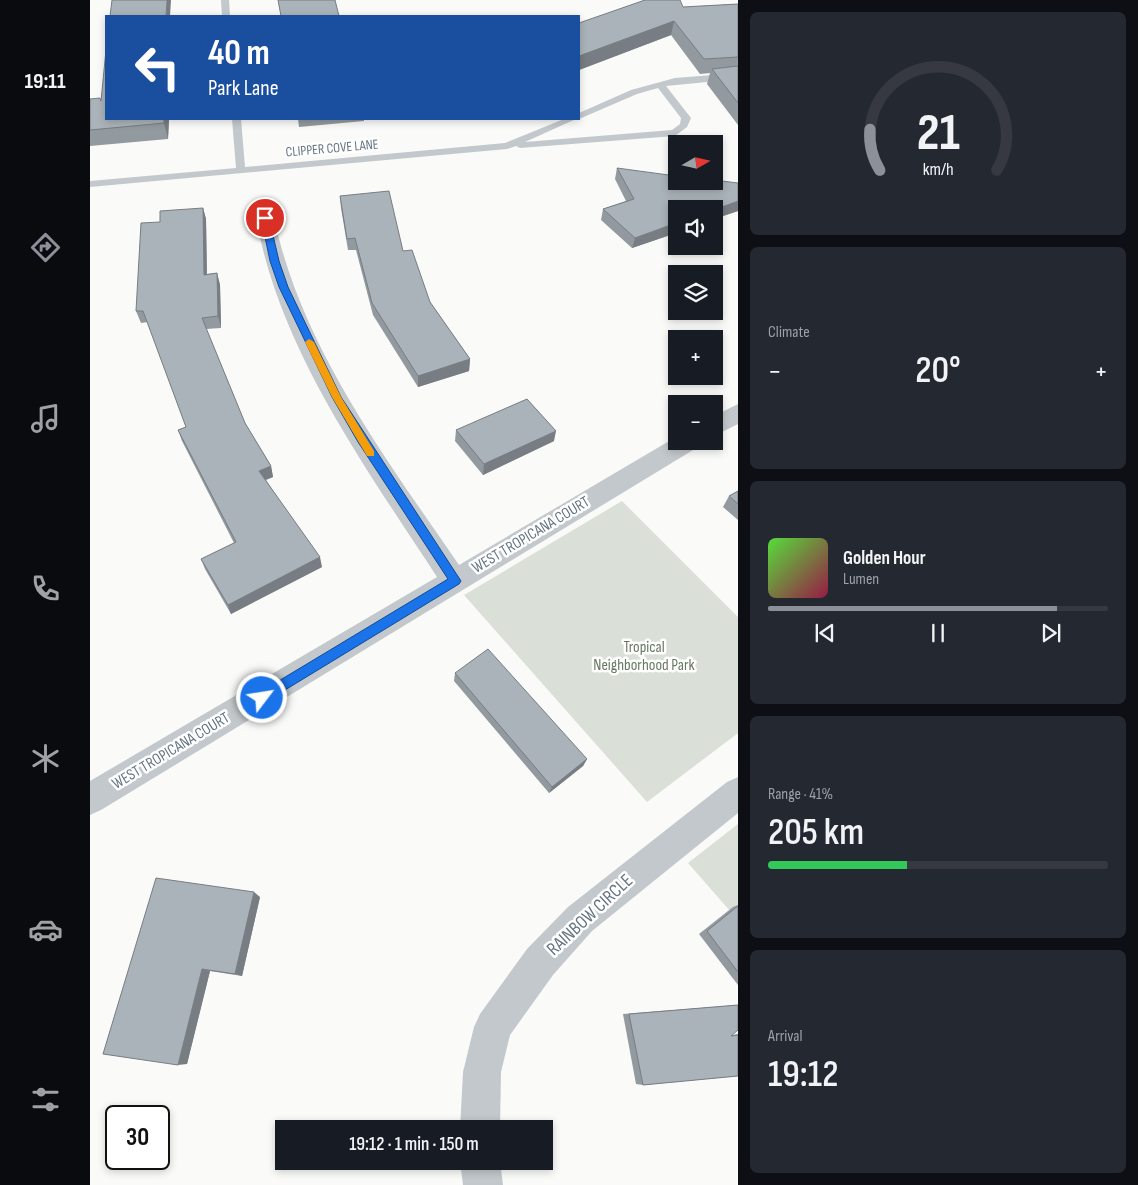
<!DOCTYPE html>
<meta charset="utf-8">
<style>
body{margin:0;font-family:"Sofia Sans Condensed",sans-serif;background:#242831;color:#f1f3f6;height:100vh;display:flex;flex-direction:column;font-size:19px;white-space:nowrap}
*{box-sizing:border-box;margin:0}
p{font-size:16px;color:#9ea1a6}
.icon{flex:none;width:28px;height:28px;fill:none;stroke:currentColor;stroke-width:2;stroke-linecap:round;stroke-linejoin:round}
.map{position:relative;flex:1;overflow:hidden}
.details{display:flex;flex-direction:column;gap:12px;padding:12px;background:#0d0f14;width:400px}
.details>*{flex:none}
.hud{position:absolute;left:15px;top:15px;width:475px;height:105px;border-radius:0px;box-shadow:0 2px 8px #0003;background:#1a4fa0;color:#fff;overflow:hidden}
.needle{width:32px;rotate:81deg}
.controls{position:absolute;left:578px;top:135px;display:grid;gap:10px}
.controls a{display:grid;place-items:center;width:55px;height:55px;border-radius:0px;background:#171b24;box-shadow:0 2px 8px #0003;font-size:25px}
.speed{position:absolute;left:15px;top:1105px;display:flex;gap:10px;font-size:25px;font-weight:700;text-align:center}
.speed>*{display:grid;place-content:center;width:65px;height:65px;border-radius:50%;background:#171b24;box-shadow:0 2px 8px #0003;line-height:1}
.speed .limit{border:2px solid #111;border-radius:8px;background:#fff;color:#111}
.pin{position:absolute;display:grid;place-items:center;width:42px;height:42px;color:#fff;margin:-21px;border:2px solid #fff;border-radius:50%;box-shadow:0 1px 5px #0007}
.me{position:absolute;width:55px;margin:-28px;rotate:59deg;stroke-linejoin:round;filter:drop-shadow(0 0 4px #0008)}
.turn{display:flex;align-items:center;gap:18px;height:105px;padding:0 20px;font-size:22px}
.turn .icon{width:65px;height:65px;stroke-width:2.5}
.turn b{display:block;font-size:35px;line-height:42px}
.big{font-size:38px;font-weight:600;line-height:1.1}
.details .tile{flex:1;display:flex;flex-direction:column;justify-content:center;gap:8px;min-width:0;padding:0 18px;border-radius:8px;background:#242831}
.details .dial{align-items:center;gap:0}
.dial svg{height:130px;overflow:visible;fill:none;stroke:#363941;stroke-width:7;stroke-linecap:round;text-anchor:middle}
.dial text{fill:#f1f3f6;stroke:none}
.song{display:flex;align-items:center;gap:15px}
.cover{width:60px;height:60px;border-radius:8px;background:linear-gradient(135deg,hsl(110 70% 55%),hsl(340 70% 35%))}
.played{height:5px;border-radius:2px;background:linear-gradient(90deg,#8c9099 85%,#363941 85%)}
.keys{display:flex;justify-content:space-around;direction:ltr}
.heat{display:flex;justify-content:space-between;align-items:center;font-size:28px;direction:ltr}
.charge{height:8px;border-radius:4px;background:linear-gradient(90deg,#34c759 41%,#363941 0)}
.trip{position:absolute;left:185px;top:1120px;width:278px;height:50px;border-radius:0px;background:#171b24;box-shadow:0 2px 8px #0003;font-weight:600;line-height:50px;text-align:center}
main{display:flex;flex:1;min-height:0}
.dock{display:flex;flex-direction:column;width:90px;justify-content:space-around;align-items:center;background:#090b0e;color:#9ea1a6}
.dock .icon{width:35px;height:35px}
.dock .selected{color:#8c9099}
.dock b{font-size:22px;color:#f1f3f6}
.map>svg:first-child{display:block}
</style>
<main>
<nav class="dock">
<b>19:11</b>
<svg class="icon selected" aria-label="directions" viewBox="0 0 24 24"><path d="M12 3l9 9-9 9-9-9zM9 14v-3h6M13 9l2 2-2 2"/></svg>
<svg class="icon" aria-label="music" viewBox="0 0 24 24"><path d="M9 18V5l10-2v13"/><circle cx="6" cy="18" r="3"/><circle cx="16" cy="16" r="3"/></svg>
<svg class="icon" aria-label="phone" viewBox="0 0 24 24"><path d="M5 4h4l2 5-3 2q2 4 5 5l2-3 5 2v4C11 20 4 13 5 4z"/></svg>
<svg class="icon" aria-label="climate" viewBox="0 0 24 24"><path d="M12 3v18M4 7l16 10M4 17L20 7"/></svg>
<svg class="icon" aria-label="car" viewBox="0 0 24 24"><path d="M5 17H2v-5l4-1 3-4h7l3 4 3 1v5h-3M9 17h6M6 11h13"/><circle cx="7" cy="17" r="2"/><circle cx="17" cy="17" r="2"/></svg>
<svg class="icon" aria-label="filters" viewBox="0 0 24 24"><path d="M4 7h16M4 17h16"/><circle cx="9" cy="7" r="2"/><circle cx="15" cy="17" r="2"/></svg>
</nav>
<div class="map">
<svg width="648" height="1185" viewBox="0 0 648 1185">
<rect width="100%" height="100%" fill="#fafaf8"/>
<!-- green -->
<g fill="#dadfd7">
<path d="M 532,501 L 648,617 L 648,733 L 557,802 L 374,595 Z"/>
<path d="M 648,824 L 648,920 L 598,863 Z"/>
</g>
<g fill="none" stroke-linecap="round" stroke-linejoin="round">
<!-- lane -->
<g fill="#c3c8cc" fill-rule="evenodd">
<path d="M 131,0 L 139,0 L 140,16 L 132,16 Z"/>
<path d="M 648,73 L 648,79 L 576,86 L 601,118 L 597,127 L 585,136 L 430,148 L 426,146 L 417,149 L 0,187 L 0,181 L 146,168 L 142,119 L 151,119 L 155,167 L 415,143 L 474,119 L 486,119 L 435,142 L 582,130 L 590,124 L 591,118 L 568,88 L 547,94 L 489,119 L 489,113 L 541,90 L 585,78 Z"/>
</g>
<!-- street -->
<g fill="#c3c8cc" fill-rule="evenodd">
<path d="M 175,212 L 182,214 L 184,218 C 212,348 295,457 369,565 L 586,437 L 586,441 L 611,441 L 608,447 L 11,810 L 0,815 L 0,781 L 347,577 C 275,466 190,351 166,218 L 168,214 Z"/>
<path d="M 648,404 L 648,424 L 624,436 L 624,416 Z"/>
<path d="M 648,777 L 648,813 L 502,931 L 463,975 L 420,1035 L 411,1072 L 410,1129 L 370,1129 L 373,1072 L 384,1027 L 390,1014 L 437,949 L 478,907 L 637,782 Z"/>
<path d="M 370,1161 L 410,1161 L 413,1185 L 373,1185 Z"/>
</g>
</g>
<!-- wall -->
<g fill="#929a9f">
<path d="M 648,4 L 648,125 L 617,84 L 620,73 L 610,74 L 581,35 L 489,70 L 489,23 L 593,7 Z"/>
<path d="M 0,99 L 79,119 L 78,139 L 0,146 Z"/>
<path d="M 208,119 L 274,119 L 274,121 L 209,127 Z"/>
<path d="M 527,168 L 648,211 L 624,219 L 624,209 L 586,209 L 586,233 L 542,248 L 511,220 L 513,209 L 536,201 L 525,179 Z"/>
<path d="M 250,196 L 313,251 L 340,302 L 380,359 L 379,371 L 328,387 L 283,315 L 266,250 L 258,250 L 251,208 Z"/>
<path d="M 113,208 L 116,219 L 117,274 L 127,273 L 130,285 L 131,328 L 116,329 L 155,423 L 181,466 L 183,477 L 176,480 L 232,567 L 141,614 L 115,569 L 111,559 L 144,543 L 92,441 L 88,430 L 96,427 L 58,322 L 51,323 L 46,311 L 70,222 Z"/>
<path d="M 366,430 L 464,441 L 393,475 L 365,441 Z"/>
<path d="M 648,491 L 648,520 L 633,507 L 639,496 Z"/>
<path d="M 365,673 L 497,759 L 493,766 L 459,793 L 364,681 Z"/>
<path d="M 170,897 L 152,976 L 120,971 L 97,1064 L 13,1054 Z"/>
<path d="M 648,905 L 648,985 L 609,934 L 643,907 Z"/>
<path d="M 648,1005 L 642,1035 L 648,1034 L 648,1076 L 553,1085 L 546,1084 L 533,1014 Z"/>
</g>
<!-- shaded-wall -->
<g fill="#777d82">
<path d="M 77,0 L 81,0 L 80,16 L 76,16 Z"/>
<path d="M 584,21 L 581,35 L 489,70 L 489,56 Z"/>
<path d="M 74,119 L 79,119 L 78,139 L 74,123 Z"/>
<path d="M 648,201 L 648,211 L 624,219 L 624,210 Z"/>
<path d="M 113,208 L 116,219 L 117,286 L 114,275 Z"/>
<path d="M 586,223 L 586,233 L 542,248 L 545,238 Z"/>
<path d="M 127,273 L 130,285 L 131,328 L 128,316 Z"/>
<path d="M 380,359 L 379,371 L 328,387 L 328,376 Z"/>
<path d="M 466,431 L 464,441 L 393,475 L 394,464 Z"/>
<path d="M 181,466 L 183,477 L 172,481 L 169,471 Z"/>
<path d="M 230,557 L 232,567 L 141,614 L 138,605 Z"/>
<path d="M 497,759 L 493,766 L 459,793 L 462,787 Z"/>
<path d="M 164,892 L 170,897 L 152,976 L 145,974 Z"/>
<path d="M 112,969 L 120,971 L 97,1064 L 88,1065 Z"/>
</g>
<!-- building -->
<g fill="#aab3b9" stroke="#777d82">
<path d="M 22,0 L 77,0 L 76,16 L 20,16 Z"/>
<path d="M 188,0 L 245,0 L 249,16 L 191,16 Z"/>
<path d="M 555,0 L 590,0 L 593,7 L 648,4 L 648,57 L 614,59 L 584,21 L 489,56 L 489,23 Z"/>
<path d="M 16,50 L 16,119 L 74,119 L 74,123 L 0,130 L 0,99 L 10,98 L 11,101 Z"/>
<path d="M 648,66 L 648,103 L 622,69 Z"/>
<path d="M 527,168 L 586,176 L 586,181 L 624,181 L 624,180 L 648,183 L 648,201 L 624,210 L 624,209 L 586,209 L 586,223 L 545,238 L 513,209 L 544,199 Z"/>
<path d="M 299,191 L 313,251 L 322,250 L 340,302 L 380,359 L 328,376 L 282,303 L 265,238 L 257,239 L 250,196 Z"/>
<path d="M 113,208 L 114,275 L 127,273 L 128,316 L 112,318 L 155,423 L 181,466 L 169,471 L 230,557 L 138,605 L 111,559 L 146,542 L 88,430 L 96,427 L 53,311 L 46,311 L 51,223 L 70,222 L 70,211 Z"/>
<path d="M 437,399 L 466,431 L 394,464 L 366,430 Z"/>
<path d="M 648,491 L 648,504 L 639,496 Z"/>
<path d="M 398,649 L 497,759 L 462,787 L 365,673 Z"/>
<path d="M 66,878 L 164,892 L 145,974 L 112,969 L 88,1065 L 13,1054 Z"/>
<path d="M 648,906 L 648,972 L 617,931 Z"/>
<path d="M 648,1005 L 648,1030 L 641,1036 L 648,1035 L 648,1076 L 553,1085 L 539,1014 Z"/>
</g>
<!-- route -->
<path fill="#1a73e8" stroke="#114b97" d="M 175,216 L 179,218 L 189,261 L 198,287 L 251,397 L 371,581 L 369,584 L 172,704 L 167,702 L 165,698 L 167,694 L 358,579 L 268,442 L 242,397 L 189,287 L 180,261 L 171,218 Z"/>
<!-- slow -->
<path fill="#f59e0b" d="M 219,339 L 224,342 L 251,397 L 284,451 L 284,456 L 277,456 L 242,397 L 215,342 Z"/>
<g text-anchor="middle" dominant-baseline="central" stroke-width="5" stroke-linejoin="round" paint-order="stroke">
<!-- far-street labels -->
<g font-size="14" fill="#657683" stroke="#fff">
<text transform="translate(242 148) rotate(-5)">CLIPPER COVE LANE</text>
</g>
<!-- street labels -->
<g font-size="16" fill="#657683" stroke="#fff">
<text transform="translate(441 535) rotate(-31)">WEST TROPICANA COURT</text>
<text transform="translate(81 751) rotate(-31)">WEST TROPICANA COURT</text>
</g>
<!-- park labels -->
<g font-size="16" fill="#687a64" stroke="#fff">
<text x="554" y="647">Tropical<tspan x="554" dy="18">Neighborhood Park</tspan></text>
</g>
<!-- near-street labels -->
<g font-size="19" fill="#657683" stroke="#fff">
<text transform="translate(500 915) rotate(-43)">RAINBOW CIRCLE</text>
</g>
</g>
</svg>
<div class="controls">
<a><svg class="needle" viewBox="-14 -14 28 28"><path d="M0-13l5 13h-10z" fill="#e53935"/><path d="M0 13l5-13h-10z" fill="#9ea1a6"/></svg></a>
<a><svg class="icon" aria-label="sound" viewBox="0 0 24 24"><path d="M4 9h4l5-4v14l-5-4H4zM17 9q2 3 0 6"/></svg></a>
<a><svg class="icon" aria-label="layers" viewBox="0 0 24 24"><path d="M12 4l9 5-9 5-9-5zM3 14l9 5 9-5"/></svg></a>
<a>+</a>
<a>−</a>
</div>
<div class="speed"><div class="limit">30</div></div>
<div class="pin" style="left:175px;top:218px;background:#d93025"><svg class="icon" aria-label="arrive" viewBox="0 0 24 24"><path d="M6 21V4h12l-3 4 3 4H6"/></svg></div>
<svg class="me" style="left:172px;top:698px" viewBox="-20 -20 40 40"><circle r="17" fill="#1a73e8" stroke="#fff" stroke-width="3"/><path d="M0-11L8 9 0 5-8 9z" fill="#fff"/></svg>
<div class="trip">19:12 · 1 min · 150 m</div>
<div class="hud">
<div class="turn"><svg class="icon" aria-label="left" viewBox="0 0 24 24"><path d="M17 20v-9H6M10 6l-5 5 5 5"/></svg><div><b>40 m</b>Park Lane</div></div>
</div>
</div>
<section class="details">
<div class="tile dial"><svg viewBox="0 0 100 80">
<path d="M14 69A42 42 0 1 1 86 69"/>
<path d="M14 69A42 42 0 0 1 8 44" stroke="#8c9099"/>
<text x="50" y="56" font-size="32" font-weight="700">21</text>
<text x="50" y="72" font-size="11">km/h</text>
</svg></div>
<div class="tile"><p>Climate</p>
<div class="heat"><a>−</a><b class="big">20°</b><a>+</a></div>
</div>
<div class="tile">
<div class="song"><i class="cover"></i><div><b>Golden Hour</b><p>Lumen</p></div></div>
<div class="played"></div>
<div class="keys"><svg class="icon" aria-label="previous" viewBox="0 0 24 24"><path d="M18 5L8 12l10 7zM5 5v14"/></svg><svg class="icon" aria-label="pause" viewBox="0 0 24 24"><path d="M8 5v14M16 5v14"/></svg><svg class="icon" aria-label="next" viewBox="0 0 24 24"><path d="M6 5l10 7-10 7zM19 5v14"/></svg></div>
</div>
<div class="tile"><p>Range · 41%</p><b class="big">205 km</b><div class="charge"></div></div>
<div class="tile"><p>Arrival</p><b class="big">19:12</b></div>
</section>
</main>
